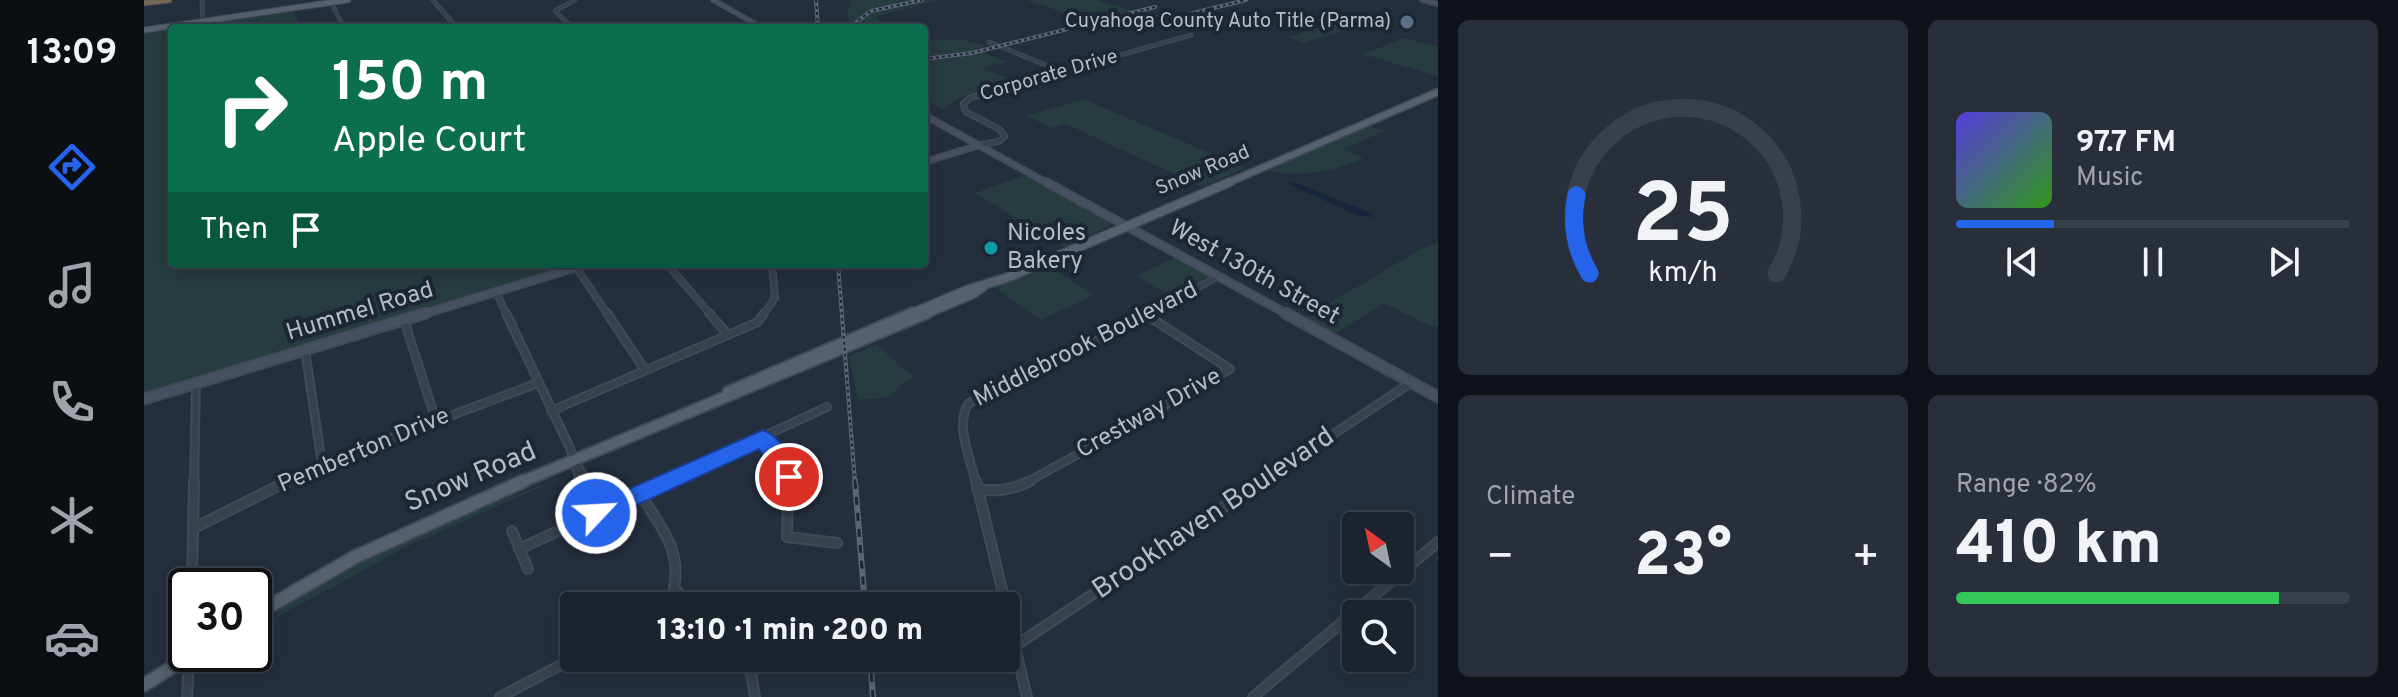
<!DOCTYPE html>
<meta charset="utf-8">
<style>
body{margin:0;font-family:Overpass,sans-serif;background:#282f3a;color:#f1f3f6;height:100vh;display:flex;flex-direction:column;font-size:30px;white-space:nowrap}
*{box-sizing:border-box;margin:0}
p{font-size:26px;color:#a0a4aa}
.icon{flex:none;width:44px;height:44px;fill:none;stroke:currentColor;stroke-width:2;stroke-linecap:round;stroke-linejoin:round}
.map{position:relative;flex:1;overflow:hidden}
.side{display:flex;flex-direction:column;gap:20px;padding:20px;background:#0f1319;width:960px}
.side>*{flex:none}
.guide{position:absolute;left:24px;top:24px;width:760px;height:244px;border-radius:8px;box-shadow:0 4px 20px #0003,0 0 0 2px #39404a;background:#0b6e4f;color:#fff;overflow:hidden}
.needle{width:52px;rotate:327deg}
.controls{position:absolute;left:1198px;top:512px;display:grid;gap:16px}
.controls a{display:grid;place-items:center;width:72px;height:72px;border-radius:8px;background:#1b232e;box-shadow:0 4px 20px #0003,0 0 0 2px #39404a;font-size:40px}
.speed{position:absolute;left:24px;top:568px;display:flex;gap:16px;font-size:40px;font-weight:700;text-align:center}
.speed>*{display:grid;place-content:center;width:104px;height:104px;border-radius:50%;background:#1b232e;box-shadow:0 4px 20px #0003,0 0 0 2px #39404a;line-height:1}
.speed .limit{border:4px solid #111;border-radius:12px;background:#fff;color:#111}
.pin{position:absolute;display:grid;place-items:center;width:68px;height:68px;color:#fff;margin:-34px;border:4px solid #fff;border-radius:50%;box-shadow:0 2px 8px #0007}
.me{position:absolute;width:88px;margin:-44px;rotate:65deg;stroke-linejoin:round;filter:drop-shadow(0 0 6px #0008)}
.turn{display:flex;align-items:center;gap:28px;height:168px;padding:0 32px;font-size:36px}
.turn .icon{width:104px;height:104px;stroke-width:2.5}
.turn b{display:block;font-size:56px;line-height:68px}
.then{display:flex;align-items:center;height:76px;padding:0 32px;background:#0003;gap:16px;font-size:30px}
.big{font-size:60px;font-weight:800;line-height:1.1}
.side .tile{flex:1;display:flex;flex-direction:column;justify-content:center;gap:12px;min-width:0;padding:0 28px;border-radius:12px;background:#282f3a}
.side .dial{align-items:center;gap:0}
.dial svg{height:208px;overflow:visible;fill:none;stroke:#39404a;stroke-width:7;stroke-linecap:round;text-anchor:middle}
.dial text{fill:#f1f3f6;stroke:none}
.song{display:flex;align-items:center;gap:24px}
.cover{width:96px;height:96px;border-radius:12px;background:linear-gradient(135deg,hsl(250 70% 55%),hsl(110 70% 35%))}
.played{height:8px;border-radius:4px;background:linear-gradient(90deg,#2563eb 25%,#39404a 25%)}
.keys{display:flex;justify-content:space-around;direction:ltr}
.heat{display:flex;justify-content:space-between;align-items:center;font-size:44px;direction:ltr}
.charge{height:12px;border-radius:6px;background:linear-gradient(90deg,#34c759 82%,#39404a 0)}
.side .tiles{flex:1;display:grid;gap:20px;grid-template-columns:repeat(2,1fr)}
.trip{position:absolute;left:416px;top:592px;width:460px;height:80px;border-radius:8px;background:#1b232e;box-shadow:0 4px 20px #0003,0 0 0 2px #39404a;font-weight:800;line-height:80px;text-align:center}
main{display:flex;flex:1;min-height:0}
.dock{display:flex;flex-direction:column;width:144px;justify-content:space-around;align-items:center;background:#0b0e12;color:#a0a4aa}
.dock .icon{width:56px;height:56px}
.dock .on{color:#2563eb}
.dock b{font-size:36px;color:#f1f3f6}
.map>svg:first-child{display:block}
</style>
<main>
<nav class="dock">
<b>13:09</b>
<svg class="icon on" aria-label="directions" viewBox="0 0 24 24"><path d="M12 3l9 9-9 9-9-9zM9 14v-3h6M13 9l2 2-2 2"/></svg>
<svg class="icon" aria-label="music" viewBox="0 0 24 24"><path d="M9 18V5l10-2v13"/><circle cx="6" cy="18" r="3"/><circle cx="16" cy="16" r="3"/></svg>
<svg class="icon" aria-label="phone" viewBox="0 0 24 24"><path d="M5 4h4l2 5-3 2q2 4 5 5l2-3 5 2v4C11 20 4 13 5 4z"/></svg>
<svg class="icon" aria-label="climate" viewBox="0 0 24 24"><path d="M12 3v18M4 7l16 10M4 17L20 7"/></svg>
<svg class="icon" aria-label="car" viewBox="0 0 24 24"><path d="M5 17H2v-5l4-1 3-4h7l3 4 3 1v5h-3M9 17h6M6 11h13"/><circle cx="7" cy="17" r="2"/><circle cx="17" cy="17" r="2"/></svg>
</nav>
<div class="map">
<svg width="1294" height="697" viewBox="0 0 1294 697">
<rect width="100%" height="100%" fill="#242f3e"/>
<!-- green -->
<g fill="#263c3f">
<path d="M 707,0 L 794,0 L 732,17 L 745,28 L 707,28 L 703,13 Z"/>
<path d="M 882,0 L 953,0 L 989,11 L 947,22 Z"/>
<path d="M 149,10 L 155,23 L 171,22 L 183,26 L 28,28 L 28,264 L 426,264 L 0,393 L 0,32 Z"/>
<path d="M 1195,21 L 1215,26 L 1160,43 L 1145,37 Z"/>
<path d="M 1261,38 L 1294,47 L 1294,76 L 1219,54 Z"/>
<path d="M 780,40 L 819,40 L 842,46 L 832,49 L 862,62 L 839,68 L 871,82 L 813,99 L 800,110 L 780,99 Z"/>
<path d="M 939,99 L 1101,168 L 1058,187 L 922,124 L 908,128 L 883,116 Z"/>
<path d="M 1222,125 L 1240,131 L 1200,149 L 1220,158 C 1184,174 1157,176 1119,171 Z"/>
<path d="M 884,174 L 963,220 L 966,226 L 920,247 L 831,193 Z"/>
<path d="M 1294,243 L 1294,326 L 1288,327 L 1240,303 L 1189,335 L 1159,319 L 1277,249 Z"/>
<path d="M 1031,258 L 1063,276 L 1030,298 L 992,276 Z"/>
<path d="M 903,265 L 950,295 L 896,320 L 851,287 Z"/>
<path d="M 732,344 L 770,378 L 758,384 L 746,397 L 714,400 L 705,356 Z"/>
<path d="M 420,476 L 262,547 L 131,618 L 134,609 L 213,565 L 304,521 Z"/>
</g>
<!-- water -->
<path fill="#17263c" d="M 1151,182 L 1229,214 L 1229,217 L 1215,216 L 1144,184 Z"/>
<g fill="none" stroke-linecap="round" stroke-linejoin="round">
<defs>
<g id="street-far4">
<path d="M 58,0 L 59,21"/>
<path d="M 289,0 L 313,28"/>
<path d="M 187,2 L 200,28"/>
<path d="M 429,28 L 411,11 L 431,0"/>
<path d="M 845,42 L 919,72"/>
<path d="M 885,81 L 1047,35"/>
</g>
<g id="street-far3">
<path d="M 861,136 L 855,129 L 822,112 L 819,104 L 826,98 L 892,79"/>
<path d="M 836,145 L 856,141 L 861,136"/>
</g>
<g id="street-far2">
<path d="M 523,264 L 567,315"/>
<path d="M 432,267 L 464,315"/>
<path d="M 352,292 L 363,315"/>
<path d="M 619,315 L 631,298 L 628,264"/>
<path d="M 1006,315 L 1074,276"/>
</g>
<g id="street-far1">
<path d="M 362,313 L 426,448 L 437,483"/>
<path d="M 463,313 L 501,370"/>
<path d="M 565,313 L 584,335"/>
<path d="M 260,320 L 292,421"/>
<path d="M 161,350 L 178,464"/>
<path d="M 407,411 L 614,322 L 620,313"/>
<path d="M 619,438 L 644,471 L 644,483"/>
<path d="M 430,460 L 444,483"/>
<path d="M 50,483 L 52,383"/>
<path d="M 140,483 L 178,464 L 394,383"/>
<path d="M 518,483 L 683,407"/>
<path d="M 832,483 C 827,460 810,424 825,403 L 1010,313"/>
<path d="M 882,483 L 1086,369 L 1004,316"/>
<path d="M 1116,483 L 1268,382"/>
</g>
<g id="street">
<path d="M 436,481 L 452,513"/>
<path d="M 443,481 L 460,509"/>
<path d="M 644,481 L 643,537 L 693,543"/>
<path d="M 832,481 L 862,606"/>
<path d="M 833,489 C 850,492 870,490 886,481"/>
<path d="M 496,493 C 515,525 538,549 530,588 L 548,606"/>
<path d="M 50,528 L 144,481"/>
<path d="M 368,531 L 384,569"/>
<path d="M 375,549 L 523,481"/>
<path d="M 48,586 L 50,481"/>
<path d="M 531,606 L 542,600"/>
<path d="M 862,608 L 883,697"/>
<path d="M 871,646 L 1119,481"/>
<path d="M 598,658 L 607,673 L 611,697"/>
<path d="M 43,697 L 45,657"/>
<path d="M 356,697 L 430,658"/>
<path d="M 1109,697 L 1294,542"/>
</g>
<g id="secondary-far3">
<path d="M 569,0 L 619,28"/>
<path d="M 1278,0 L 1294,4"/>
</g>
<g id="secondary-far2">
<path d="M 780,115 L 905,184"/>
<path d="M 780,162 L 836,145"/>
</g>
<g id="secondary-far1">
<path d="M 902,182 L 1145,315"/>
<path d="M 276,315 L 443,264"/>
</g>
<g id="secondary">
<path d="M 1141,313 L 1294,397"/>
<path d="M 0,399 L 282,313"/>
</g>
<path id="primary-far4" d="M 0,30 L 204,0"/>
<path id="primary-far3" d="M 1081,184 L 1294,92"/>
<g id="primary-far2">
<path d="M 764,315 L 823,290 L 865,277 L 1086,182"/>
<path d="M 779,315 L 829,294 L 840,286"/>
</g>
<g id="primary-far1">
<path d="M 584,392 L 769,313"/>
<path d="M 375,483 L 783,313"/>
</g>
<g id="primary">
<path d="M 110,615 L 211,557 L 380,481"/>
<path d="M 0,685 L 49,654"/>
</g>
<path id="highway" d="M 0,3 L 25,0"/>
</defs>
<!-- street-far4 casing -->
<use href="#street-far4" stroke="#414a57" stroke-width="5"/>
<!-- street-far3 casing -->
<use href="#street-far3" stroke="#414a57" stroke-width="7"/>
<!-- street-far2 casing -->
<use href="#street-far2" stroke="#414a57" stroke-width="8"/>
<!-- street-far1 casing -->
<use href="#street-far1" stroke="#414a57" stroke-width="10"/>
<!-- street casing -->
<use href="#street" stroke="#414a57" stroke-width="12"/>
<!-- secondary-far3 casing -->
<use href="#secondary-far3" stroke="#414a57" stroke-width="6"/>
<!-- secondary-far2 casing -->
<use href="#secondary-far2" stroke="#414a57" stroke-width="8"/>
<!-- secondary-far1 casing -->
<use href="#secondary-far1" stroke="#414a57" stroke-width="10"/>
<!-- secondary casing -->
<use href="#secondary" stroke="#414a57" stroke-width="13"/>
<!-- primary-far4 casing -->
<use href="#primary-far4" stroke="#414a57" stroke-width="7"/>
<!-- primary-far3 casing -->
<use href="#primary-far3" stroke="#414a57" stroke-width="9"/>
<!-- primary-far2 casing -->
<use href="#primary-far2" stroke="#414a57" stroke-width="11"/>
<!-- primary-far1 casing -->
<use href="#primary-far1" stroke="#414a57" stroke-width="14"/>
<!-- primary casing -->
<use href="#primary" stroke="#414a57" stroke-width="16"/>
<!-- highway casing -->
<use href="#highway" stroke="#434c59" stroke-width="7"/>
<!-- street-far4 -->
<use href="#street-far4" stroke="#38414e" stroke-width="3"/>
<!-- street-far3 -->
<use href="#street-far3" stroke="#38414e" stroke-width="4"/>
<!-- street-far2 -->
<use href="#street-far2" stroke="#38414e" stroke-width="5"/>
<!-- street-far1 -->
<use href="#street-far1" stroke="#38414e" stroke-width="6"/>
<!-- street -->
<use href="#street" stroke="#38414e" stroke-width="8"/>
<!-- secondary-far3 -->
<use href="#secondary-far3" stroke="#465061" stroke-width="4"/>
<!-- secondary-far2 -->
<use href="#secondary-far2" stroke="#465061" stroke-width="5"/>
<!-- secondary-far1 -->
<use href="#secondary-far1" stroke="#465061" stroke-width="7"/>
<!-- secondary -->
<use href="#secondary" stroke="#465061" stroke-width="9"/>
<!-- primary-far4 -->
<use href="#primary-far4" stroke="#56606e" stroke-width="5"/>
<!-- primary-far3 -->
<use href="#primary-far3" stroke="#56606e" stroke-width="6"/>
<!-- primary-far2 -->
<use href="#primary-far2" stroke="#56606e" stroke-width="8"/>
<!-- primary-far1 -->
<use href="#primary-far1" stroke="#56606e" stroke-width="10"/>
<!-- primary -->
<use href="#primary" stroke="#56606e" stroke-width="12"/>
<!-- highway -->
<use href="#highway" stroke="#746855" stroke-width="5"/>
<defs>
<g id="rail-far1">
<path d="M 672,0 L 674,28"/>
<path d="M 996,18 L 1037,16 L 1102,0"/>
<path d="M 705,28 L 727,11 L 778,0"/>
<path d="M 780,59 L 828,53 L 1011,7"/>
<path d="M 694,264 L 711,483"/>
</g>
<g id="rail">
<path d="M 711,481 L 721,606"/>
<path d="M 726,658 L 729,697"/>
</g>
</defs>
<!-- rail-far1 casing -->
<use href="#rail-far1" stroke="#5a6575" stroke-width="4"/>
<!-- rail casing -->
<use href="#rail" stroke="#5a6575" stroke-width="6"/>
<!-- rail-far1 -->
<use href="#rail-far1" stroke="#1d2633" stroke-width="2" stroke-dasharray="3" stroke-linecap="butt"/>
<!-- rail -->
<use href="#rail" stroke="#1d2633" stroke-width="3" stroke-dasharray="8" stroke-linecap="butt"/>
</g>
<!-- route -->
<path fill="#2563eb" stroke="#184099" stroke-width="2" d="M 619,430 C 634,435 653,462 656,477 L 653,484 C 634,490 625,462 615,449 L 460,520 L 452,523 L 444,520 L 440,513 L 444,507 Z"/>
<!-- markers -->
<circle fill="#5c6f8a" stroke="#1d2633" stroke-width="3" cx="1263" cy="22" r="8"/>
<circle fill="#0f9aa8" stroke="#1d2633" stroke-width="3" cx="847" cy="248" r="8"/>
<g text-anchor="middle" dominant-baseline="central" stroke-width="8" stroke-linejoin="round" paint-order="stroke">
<!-- far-poi labels -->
<g font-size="20" fill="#b4bcc9" stroke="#1d2633" text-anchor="end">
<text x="1247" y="22">Cuyahoga County Auto Title (Parma)</text>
</g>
<!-- far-street labels -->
<g font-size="20" fill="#b4bcc9" stroke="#1d2633">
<text transform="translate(905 76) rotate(-16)">Corporate Drive</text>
<text transform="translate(1059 171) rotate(-23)">Snow Road</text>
</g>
<!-- poi labels -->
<g font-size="24" fill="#b4bcc9" stroke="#1d2633" text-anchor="start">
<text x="863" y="234">Nicoles<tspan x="863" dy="28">Bakery</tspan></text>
</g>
<!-- street labels -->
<g font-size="24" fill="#b4bcc9" stroke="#1d2633">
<text transform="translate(1110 273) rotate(29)">West 130th Street</text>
<text transform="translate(216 312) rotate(-17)">Hummel Road</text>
<text transform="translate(942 345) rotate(-27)">Middlebrook Boulevard</text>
<text transform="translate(1005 414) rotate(-29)">Crestway Drive</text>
<text transform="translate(220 451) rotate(-23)">Pemberton Drive</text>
</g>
<!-- near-street labels -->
<g font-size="28" fill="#b4bcc9" stroke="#1d2633">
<text transform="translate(327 478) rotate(-23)">Snow Road</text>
<text transform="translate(1070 514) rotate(-34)">Brookhaven Boulevard</text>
</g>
</g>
</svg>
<div class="controls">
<a><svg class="needle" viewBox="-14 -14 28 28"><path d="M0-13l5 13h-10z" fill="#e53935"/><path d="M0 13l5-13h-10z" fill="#a0a4aa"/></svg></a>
<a><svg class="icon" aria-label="search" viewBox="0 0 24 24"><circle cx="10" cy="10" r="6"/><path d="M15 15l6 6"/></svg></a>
</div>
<div class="speed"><div class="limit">30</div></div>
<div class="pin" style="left:645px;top:477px;background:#d93025"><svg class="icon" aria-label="arrive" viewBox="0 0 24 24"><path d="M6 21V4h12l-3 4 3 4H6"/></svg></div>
<svg class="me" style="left:452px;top:513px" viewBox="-20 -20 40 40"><circle r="17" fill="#2563eb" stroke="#fff" stroke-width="3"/><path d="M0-11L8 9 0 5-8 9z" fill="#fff"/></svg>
<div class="trip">13:10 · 1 min · 200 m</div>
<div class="guide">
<div class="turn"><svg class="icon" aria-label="right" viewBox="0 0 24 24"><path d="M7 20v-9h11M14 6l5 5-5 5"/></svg><div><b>150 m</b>Apple Court</div></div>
<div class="then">Then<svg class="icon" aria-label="arrive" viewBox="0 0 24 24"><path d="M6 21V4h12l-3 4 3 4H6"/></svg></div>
</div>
</div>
<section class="side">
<div class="tiles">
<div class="tile dial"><svg viewBox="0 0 100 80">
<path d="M14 69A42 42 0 1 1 86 69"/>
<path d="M14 69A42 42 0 0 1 9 39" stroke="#2563eb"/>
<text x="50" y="56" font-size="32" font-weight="700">25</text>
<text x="50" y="72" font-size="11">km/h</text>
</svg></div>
<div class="tile">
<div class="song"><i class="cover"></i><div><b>97.7 FM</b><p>Music</p></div></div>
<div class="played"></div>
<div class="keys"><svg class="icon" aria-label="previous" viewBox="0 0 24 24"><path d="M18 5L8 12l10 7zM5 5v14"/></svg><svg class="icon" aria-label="pause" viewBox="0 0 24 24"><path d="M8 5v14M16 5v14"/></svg><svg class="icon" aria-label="next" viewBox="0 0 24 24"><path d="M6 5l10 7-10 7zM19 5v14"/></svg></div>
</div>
<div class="tile"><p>Climate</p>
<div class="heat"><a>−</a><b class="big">23°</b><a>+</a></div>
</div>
<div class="tile"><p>Range · 82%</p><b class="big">410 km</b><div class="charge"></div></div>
</div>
</section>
</main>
